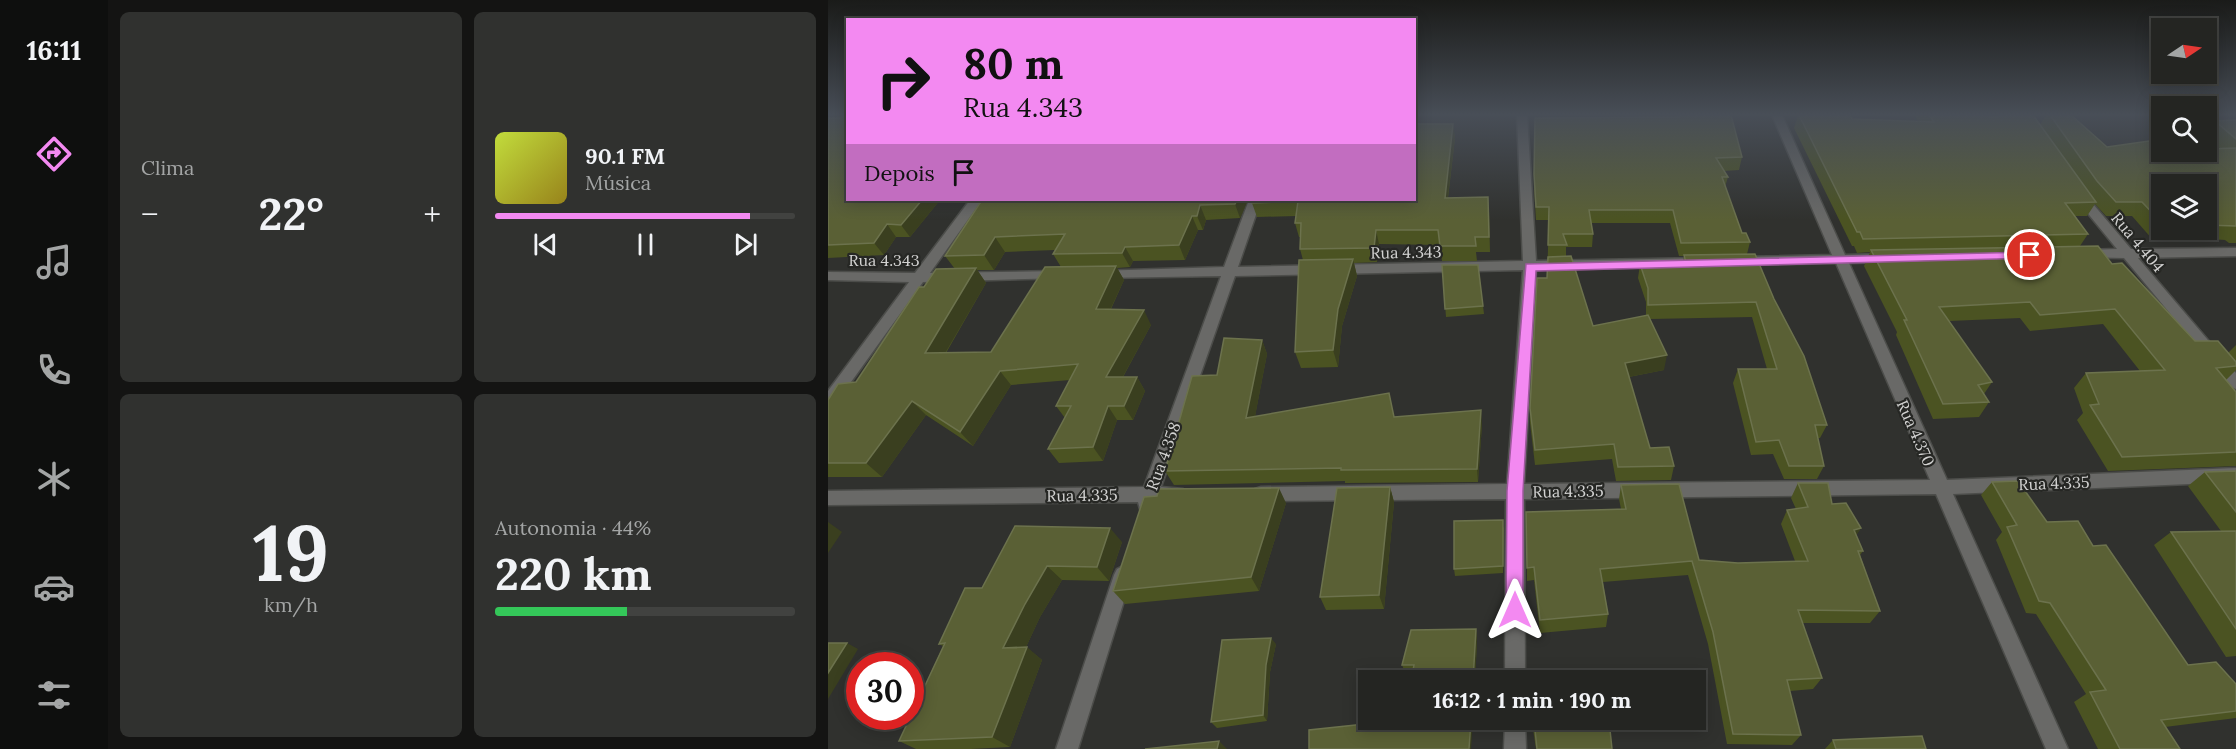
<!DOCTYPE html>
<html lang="pt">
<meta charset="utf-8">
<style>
body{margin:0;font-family:Lora,serif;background:#30312f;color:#f1f3f6;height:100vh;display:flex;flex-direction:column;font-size:22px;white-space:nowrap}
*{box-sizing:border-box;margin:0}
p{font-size:20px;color:#a3a5a5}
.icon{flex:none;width:33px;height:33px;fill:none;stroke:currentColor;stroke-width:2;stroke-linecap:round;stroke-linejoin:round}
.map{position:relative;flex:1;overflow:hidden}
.panel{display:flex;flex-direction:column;gap:12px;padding:12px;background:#141413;width:720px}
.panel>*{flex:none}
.banner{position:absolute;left:18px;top:18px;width:570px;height:183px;border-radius:0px;box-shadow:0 3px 15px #0003,0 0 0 2px #414240;background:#f389f1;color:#111;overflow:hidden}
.needle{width:39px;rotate:77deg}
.controls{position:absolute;left:1323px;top:18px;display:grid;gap:12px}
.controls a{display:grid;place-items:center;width:66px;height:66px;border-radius:0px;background:#242522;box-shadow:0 3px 15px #0003,0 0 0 2px #414240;font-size:30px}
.speed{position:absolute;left:18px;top:652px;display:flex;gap:12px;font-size:30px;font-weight:700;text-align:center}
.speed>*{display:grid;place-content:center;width:78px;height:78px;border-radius:50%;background:#242522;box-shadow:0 3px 15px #0003,0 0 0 2px #414240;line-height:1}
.speed .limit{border:9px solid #d22;background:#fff;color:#111}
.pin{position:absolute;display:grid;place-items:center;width:51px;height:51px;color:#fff;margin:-26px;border:3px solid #fff;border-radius:50%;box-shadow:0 2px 6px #0007}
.me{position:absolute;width:66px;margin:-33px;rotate:0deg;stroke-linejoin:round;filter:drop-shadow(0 0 4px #0008)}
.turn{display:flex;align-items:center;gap:21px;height:126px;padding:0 18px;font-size:27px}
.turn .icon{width:78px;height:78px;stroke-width:2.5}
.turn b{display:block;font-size:42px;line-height:51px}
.then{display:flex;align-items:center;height:57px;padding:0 18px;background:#0003;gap:12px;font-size:22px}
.big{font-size:45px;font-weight:700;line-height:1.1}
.panel .widget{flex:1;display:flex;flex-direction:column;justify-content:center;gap:9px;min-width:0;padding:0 21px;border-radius:9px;background:#30312f}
.panel .dial{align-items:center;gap:0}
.dial b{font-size:78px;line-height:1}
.song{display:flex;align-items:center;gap:18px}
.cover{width:72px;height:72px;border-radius:9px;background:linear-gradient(135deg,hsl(70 70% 55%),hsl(50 70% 35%))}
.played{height:6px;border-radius:3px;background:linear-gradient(90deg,#f389f1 85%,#414240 85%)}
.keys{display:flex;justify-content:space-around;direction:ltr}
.heat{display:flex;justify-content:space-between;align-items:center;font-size:33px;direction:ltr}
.charge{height:9px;border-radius:4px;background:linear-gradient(90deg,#34c759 44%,#414240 0)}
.panel .tiles{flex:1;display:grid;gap:12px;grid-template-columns:repeat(2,1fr)}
.trip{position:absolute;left:530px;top:670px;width:348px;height:60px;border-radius:0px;background:#242522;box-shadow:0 3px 15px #0003,0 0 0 2px #414240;font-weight:700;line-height:60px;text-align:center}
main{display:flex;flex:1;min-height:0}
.tab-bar{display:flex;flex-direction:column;width:108px;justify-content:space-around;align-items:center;background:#0e0f0e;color:#a3a5a5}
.tab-bar .icon{width:42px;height:42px}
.tab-bar .selected{color:#f389f1}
.tab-bar b{font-size:27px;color:#f1f3f6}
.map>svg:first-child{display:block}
</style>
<main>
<nav class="tab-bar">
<b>16:11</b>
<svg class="icon selected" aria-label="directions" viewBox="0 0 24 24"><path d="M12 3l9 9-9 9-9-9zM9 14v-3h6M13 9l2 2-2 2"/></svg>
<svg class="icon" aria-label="music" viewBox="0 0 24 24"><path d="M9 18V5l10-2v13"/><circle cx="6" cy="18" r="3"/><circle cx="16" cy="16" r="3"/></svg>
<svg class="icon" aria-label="phone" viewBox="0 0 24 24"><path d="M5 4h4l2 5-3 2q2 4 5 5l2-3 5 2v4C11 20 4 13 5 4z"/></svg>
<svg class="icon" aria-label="climate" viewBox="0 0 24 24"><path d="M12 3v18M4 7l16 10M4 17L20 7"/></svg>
<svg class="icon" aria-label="car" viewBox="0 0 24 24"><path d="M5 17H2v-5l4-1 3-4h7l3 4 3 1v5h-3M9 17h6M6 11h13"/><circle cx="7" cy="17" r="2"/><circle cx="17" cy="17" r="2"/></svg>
<svg class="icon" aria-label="filters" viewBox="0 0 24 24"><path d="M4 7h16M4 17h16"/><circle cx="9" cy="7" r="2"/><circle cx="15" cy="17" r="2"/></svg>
</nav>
<section class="panel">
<div class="tiles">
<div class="widget"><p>Clima</p>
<div class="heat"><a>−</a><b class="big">22°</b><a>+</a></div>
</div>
<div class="widget">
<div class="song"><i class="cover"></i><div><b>90.1 FM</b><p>Música</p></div></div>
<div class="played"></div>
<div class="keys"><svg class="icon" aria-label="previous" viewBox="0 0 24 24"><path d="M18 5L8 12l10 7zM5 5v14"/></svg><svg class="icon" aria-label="pause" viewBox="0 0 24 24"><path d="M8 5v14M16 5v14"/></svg><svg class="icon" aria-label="next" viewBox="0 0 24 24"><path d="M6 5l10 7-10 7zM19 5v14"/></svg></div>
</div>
<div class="widget dial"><b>19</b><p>km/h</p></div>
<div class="widget"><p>Autonomia · 44%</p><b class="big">220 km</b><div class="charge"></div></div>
</div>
</section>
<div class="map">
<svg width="1408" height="749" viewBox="0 0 1408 749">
<rect width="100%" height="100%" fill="#30312e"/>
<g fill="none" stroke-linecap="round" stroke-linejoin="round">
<defs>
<g id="street">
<path d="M 689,115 L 699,115 L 708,261 L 876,258 L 883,262 L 876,266 L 708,270 L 696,484 L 1102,480 L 1008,263 L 912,265 L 905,261 L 912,257 L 1004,255 L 944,115 L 954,115 L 1017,255 L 1059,254 L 1066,258 L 1059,262 L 1021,263 L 1119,480 L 1408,468 L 1408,482 L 1125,494 L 1240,749 L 1218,749 L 1108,494 L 696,499 L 697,681 L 677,681 L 678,499 L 433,501 L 427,499 L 424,494 L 427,489 L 433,487 L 679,484 L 695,270 L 407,276 L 333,487 L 355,489 L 358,494 L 355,499 L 327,502 L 324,509 L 318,511 L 312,509 L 310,502 L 0,505 L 0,491 L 316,487 L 393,276 L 273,278 L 266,274 L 268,271 L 396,267 L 421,200 L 433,200 L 410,267 L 695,261 Z"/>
<path d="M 1250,190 L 1254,191 L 1303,249 L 1408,248 L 1408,256 L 1310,258 L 1408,373 L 1408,389 L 1403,387 L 1296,258 L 1252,257 L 1251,254 L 1257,250 L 1289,249 L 1244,194 Z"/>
<path d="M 142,200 L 154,200 L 102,273 L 231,271 L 238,275 L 236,278 L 95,282 L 5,407 L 0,409 L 0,391 L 81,282 L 0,280 L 0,272 L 87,273 Z"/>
<path d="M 295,566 L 301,569 L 304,575 L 250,749 L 228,749 L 286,575 L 289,569 Z"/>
<path d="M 677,720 L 697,720 L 698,749 L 676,749 Z"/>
</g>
</defs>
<!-- street casing -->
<use href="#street" stroke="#4c4d4a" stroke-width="3"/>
<!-- street -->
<use href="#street" fill="#696967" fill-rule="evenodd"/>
</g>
<!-- wall -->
<g fill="#4b5322" fill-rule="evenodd">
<path d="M 8,115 L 20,115 L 112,200 L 82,237 L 68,237 L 56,255 L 0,258 L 0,118 L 10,118 Z"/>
<path d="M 847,115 L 903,115 L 914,157 L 911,170 L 896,171 L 900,177 L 897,187 L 914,233 L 922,242 L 919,254 L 999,425 L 992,438 L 990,438 L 996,466 L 989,479 L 956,479 L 945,454 L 923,455 L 905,383 L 910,369 L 939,369 L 924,317 L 822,319 L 836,370 L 801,377 L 822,448 L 846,466 L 843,480 L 788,481 L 784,459 L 707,465 L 702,423 L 702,408 L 719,278 L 721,220 L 708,220 L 706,187 L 707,118 L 847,117 ZM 763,223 L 842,223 L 851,256 L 856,256 L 855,263 L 812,264 L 810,278 L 818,302 L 818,316 L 765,326 L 738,256 L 738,247 L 764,247 L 765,234 Z"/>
<path d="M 970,115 L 1022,115 L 1024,119 L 1091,122 L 1086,115 L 1161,115 L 1164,117 L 1212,125 L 1218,115 L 1243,115 L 1279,147 L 1334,150 L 1393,149 L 1378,136 L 1378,132 L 1387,121 L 1408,120 L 1408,243 L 1401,243 L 1397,240 L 1381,239 L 1325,240 L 1304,216 L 1278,216 L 1267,204 L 1259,216 L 1247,216 L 1260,234 L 1252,246 L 1284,264 L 1367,341 L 1400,353 L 1408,345 L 1408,370 L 1398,380 L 1408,392 L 1408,466 L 1280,471 L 1249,420 L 1255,413 L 1246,388 L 1258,373 L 1312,371 L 1275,324 L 1202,331 L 1192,318 L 1121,321 L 1164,382 L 1156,394 L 1161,402 L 1151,417 L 1105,419 L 1068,335 L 1069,332 L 1036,266 L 1042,252 L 1029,253 L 1026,246 L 1024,246 L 966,128 ZM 1334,184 L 1378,184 L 1378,230 L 1334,230 Z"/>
<path d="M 625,124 L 627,138 L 620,198 L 661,211 L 662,252 L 648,252 L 649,261 L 614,261 L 612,245 L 551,244 L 549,262 L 526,263 L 529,276 L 514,326 L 510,367 L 473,368 L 467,352 L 475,260 L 472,249 L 472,237 L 471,237 L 467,223 L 468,216 L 429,217 L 424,203 Z"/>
<path d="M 154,200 L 420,200 L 412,218 L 378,220 L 375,230 L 370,230 L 357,260 L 305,261 L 302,267 L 289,268 L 296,280 L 283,309 L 323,325 L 295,377 L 309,377 L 317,391 L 305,420 L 289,420 L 275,461 L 231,463 L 220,449 L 237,418 L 228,406 L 242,380 L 183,385 L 145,446 L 98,415 L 54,477 L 0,477 L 0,400 L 28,382 L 96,287 L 127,269 L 117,256 ZM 227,250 L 225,254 L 233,267 L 163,352 L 118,353 L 158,283 L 149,270 L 166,270 L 177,252 Z"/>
<path d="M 614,265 L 655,306 L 656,314 L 618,317 Z"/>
<path d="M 434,340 L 439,354 L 427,416 L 566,417 L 654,424 L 650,482 L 517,483 L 517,481 L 346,485 L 337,471 L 389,375 Z"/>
<path d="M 1408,471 L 1408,656 L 1398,657 L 1326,545 L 1343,532 L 1393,531 L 1360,486 L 1377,472 Z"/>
<path d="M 1164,482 L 1219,522 L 1265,546 L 1360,665 L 1408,684 L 1408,718 L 1337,727 L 1352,749 L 1270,749 L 1246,702 L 1258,694 L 1208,614 L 1198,613 L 1168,540 L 1174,532 L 1153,495 Z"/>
<path d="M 970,483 L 1004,504 L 1033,528 L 1028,535 L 1035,551 L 1032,555 L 1052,611 L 1042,623 L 974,623 L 994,678 L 985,689 L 962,691 L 973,735 L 964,745 L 899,744 L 880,644 L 860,575 L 775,582 L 780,614 L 778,627 L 712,633 L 706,580 L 699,581 L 699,568 L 793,509 L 791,499 L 793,485 L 871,560 L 910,563 L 967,561 L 953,524 L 959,510 L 968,509 L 963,498 Z"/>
<path d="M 562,487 L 566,502 L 556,609 L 498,610 L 492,597 Z"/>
<path d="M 458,503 L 431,591 L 297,604 L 285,591 Z"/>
<path d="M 676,527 L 675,573 L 627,576 L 626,569 Z"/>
<path d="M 294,542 L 281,581 L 234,580 L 212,617 L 198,647 L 214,660 L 182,747 L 143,749 L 88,749 L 71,741 L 115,646 L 111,644 L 154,588 Z"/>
<path d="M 648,629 L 649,641 L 647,681 L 583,681 L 584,675 L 578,675 L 574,665 Z"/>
<path d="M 448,644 L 442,672 L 439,721 L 389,728 L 383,722 Z"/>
<path d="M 705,720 L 784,749 L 708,749 L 705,729 Z"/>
<path d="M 1005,740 L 1098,749 L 997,749 Z"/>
</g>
<!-- shaded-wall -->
<g fill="#3a3f1f">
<path d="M 625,124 L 627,138 L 618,212 L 617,198 Z"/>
<path d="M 94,200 L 112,200 L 82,237 L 73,225 Z"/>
<path d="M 409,200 L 420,200 L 412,218 L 407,204 Z"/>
<path d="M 372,205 L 378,220 L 375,230 L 369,216 Z"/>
<path d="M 364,216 L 370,230 L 357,260 L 351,245 Z"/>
<path d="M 59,224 L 68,237 L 56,255 L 46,243 Z"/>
<path d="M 548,230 L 551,244 L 549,262 L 546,248 Z"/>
<path d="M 167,237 L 177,252 L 166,270 L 156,255 Z"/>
<path d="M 297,247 L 305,261 L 302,267 L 294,253 Z"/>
<path d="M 525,259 L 529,276 L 514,326 L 510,367 L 505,350 L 510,309 Z"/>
<path d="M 288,266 L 296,280 L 276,323 L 268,309 Z"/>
<path d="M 148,268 L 158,283 L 109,367 L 97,353 Z"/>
<path d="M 316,310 L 323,325 L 287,391 L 278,377 Z"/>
<path d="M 434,340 L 439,354 L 424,432 L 418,418 Z"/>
<path d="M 839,355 L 836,370 L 795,378 L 797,363 Z"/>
<path d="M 172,371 L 183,385 L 145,446 L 132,432 Z"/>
<path d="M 309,377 L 317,391 L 305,420 L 296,406 Z"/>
<path d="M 84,401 L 98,415 L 54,477 L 38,463 Z"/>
<path d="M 280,406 L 289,420 L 275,461 L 265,447 Z"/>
<path d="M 653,410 L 654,424 L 650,482 L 649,469 Z"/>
<path d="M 562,487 L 566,502 L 556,609 L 551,595 Z"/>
<path d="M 451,488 L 458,503 L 431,591 L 423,577 Z"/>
<path d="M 0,522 L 14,532 L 0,553 Z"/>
<path d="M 282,528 L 294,542 L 281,581 L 269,567 Z"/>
<path d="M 1033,528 L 1024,542 L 1026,530 Z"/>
<path d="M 219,566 L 234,580 L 212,617 L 192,660 L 175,648 L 197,604 Z"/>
<path d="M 648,629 L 649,641 L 647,681 L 645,681 Z"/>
<path d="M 443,638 L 448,644 L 442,672 L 439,721 L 435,715 L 438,665 Z"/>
<path d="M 19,643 L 30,649 L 0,699 L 0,673 Z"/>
<path d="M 199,647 L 214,660 L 182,747 L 164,737 Z"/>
<path d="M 643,720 L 645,720 L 643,749 L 641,749 Z"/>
<path d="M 391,741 L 399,749 L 389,749 Z"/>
</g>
<!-- building -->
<g fill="#5a6035" stroke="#6c724d" stroke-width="1.5">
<path d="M 13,115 L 20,115 L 20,200 L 94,200 L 73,225 L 59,224 L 46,243 L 0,245 L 0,118 L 13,118 Z"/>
<path d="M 849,115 L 903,115 L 914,157 L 888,158 L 900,177 L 894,177 L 914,233 L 918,233 L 922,242 L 853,243 L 845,210 L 761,210 L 765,234 L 735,234 L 739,245 L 720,245 L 721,207 L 708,207 L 706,174 L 707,118 L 850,117 Z"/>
<path d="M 971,115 L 1022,115 L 1024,119 L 1106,122 L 1101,115 L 1161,115 L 1164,117 L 1187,115 L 1205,115 L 1268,202 L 1237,203 L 1260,234 L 1035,239 L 1032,232 L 1029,232 Z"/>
<path d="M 1222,115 L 1243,115 L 1279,147 L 1321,141 L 1334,150 L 1334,152 L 1378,152 L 1378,149 L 1408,148 L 1408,226 L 1378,225 L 1378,184 L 1334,184 L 1334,223 L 1314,202 L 1288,202 L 1269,181 Z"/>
<path d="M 1408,120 L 1408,139 L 1387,121 Z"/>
<path d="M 586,124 L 625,124 L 617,198 L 660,197 L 661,237 L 647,237 L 648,246 L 612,246 L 610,230 L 548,230 L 546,248 L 472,249 L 473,223 L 467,223 L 470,201 L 424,203 L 425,200 L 586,200 Z"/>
<path d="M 154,200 L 409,200 L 407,204 L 372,205 L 369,216 L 364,216 L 351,245 L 297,247 L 294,253 L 225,254 L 237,234 L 167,237 L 156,255 L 117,256 Z"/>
<path d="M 1270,246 L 1284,264 L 1294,263 L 1367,341 L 1390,341 L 1408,362 L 1408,366 L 1388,368 L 1408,392 L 1408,452 L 1294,457 L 1262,405 L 1271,404 L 1258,373 L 1337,370 L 1287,309 L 1212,315 L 1202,302 L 1111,307 L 1164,382 L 1150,385 L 1161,402 L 1115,404 L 1076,320 L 1079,320 L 1043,250 Z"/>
<path d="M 927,254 L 946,299 L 976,356 L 999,425 L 987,425 L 996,466 L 961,466 L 951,440 L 928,442 L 910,369 L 949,369 L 928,302 L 820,305 L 820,288 L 812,264 L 858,263 L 856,255 Z"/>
<path d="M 743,256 L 765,326 L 820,315 L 839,355 L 797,363 L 822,448 L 841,447 L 846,466 L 790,467 L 786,444 L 707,450 L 702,408 L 709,278 L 719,278 L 720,257 Z"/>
<path d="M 525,259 L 510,309 L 505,350 L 467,352 L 471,260 Z"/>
<path d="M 614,265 L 650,265 L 655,306 L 617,309 Z"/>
<path d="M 288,266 L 268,309 L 316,310 L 278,377 L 309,377 L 296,406 L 280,406 L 265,447 L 220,449 L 243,406 L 228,406 L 250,364 L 172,371 L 132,432 L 84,401 L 38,463 L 0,463 L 0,400 L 10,384 L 28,382 L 91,287 L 96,287 L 108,269 L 148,268 L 97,353 L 163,352 L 217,267 Z"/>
<path d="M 396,338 L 434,340 L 418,418 L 561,393 L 566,417 L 653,410 L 649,469 L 513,470 L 513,468 L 337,471 L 364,376 L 389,375 Z"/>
<path d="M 1408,471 L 1408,512 L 1377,472 Z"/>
<path d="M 1190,481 L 1219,522 L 1250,521 L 1265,546 L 1278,545 L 1360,665 L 1388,662 L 1408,684 L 1408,711 L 1333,720 L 1352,749 L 1292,749 L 1262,692 L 1278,690 L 1222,603 L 1211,601 L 1179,527 L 1189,525 L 1164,482 Z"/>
<path d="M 970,483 L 1000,483 L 1004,504 L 1018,503 L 1033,528 L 1026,530 L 1035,551 L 1030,551 L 1052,611 L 970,610 L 994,678 L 959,680 L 973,735 L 905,734 L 885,632 L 864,561 L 772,569 L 780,614 L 712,620 L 706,567 L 699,568 L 698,512 L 798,509 L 793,485 L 851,484 L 871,560 L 910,563 L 980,561 L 959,510 L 980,507 Z"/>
<path d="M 562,487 L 551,595 L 492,597 L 509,488 Z"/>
<path d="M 451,488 L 423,577 L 285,591 L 316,497 L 329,496 L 331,489 Z"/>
<path d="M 675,520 L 675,566 L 626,569 L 626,521 Z"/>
<path d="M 187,526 L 282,528 L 269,567 L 219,566 L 197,604 L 175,648 L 199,647 L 164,737 L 71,741 L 117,643 L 111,644 L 137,588 L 154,588 Z"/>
<path d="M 1408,531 L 1408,629 L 1343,532 Z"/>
<path d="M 648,629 L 645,681 L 583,681 L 586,665 L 574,665 L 583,630 Z"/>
<path d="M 443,638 L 438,665 L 435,715 L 383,722 L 394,640 Z"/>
<path d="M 0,643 L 19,643 L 0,673 Z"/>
<path d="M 575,720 L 643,720 L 641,749 L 481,749 L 481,730 Z"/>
<path d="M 706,720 L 781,720 L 784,749 L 709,749 Z"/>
<path d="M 1094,736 L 1098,749 L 1008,749 L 1005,740 Z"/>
<path d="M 391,741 L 389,749 L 317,749 Z"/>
</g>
<!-- sky -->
<linearGradient id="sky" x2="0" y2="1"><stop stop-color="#1a1b19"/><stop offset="0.52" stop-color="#484e57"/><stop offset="1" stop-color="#484e57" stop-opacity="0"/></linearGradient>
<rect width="1408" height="220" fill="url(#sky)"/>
<!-- route -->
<path fill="#f389f1" stroke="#9e599d" stroke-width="1.5" d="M 1202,252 L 1208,255 L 1207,258 L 708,271 L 695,491 L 695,610 L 693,616 L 687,618 L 681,616 L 678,610 L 679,491 L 698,264 Z"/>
<g text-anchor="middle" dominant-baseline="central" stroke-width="4.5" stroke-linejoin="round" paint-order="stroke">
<!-- street labels -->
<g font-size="16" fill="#d2d2d1" stroke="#262724">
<text transform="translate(1310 242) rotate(50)">Rua 4.404</text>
<text transform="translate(578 252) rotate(-1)">Rua 4.343</text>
<text x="56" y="260">Rua 4.343</text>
<text transform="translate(1088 433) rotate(66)">Rua 4.370</text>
<text transform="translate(335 456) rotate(-70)">Rua 4.358</text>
<text transform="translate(1226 483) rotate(-2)">Rua 4.335</text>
<text transform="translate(740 491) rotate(-1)">Rua 4.335</text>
<text transform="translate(254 495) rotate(-1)">Rua 4.335</text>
</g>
</g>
</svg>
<div class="controls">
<a><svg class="needle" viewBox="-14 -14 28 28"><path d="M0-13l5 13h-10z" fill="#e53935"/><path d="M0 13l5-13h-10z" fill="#a3a5a5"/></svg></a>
<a><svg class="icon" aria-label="search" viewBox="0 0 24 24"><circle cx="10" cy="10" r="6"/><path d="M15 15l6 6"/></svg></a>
<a><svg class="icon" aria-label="layers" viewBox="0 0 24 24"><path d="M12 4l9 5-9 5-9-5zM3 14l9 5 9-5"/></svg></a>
</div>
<div class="speed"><div class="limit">30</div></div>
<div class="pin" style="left:1202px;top:255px;background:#d93025"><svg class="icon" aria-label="arrive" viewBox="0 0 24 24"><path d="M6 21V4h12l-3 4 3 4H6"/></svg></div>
<svg class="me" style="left:687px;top:610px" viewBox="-20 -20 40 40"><path d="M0-17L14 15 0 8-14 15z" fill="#f389f1" stroke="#fff" stroke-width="4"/></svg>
<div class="trip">16:12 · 1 min · 190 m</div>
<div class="banner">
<div class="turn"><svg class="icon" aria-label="right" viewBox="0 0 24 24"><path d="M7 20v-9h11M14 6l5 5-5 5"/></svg><div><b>80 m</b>Rua 4.343</div></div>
<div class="then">Depois<svg class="icon" aria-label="arrive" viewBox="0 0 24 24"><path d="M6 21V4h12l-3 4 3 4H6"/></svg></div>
</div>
</div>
</main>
